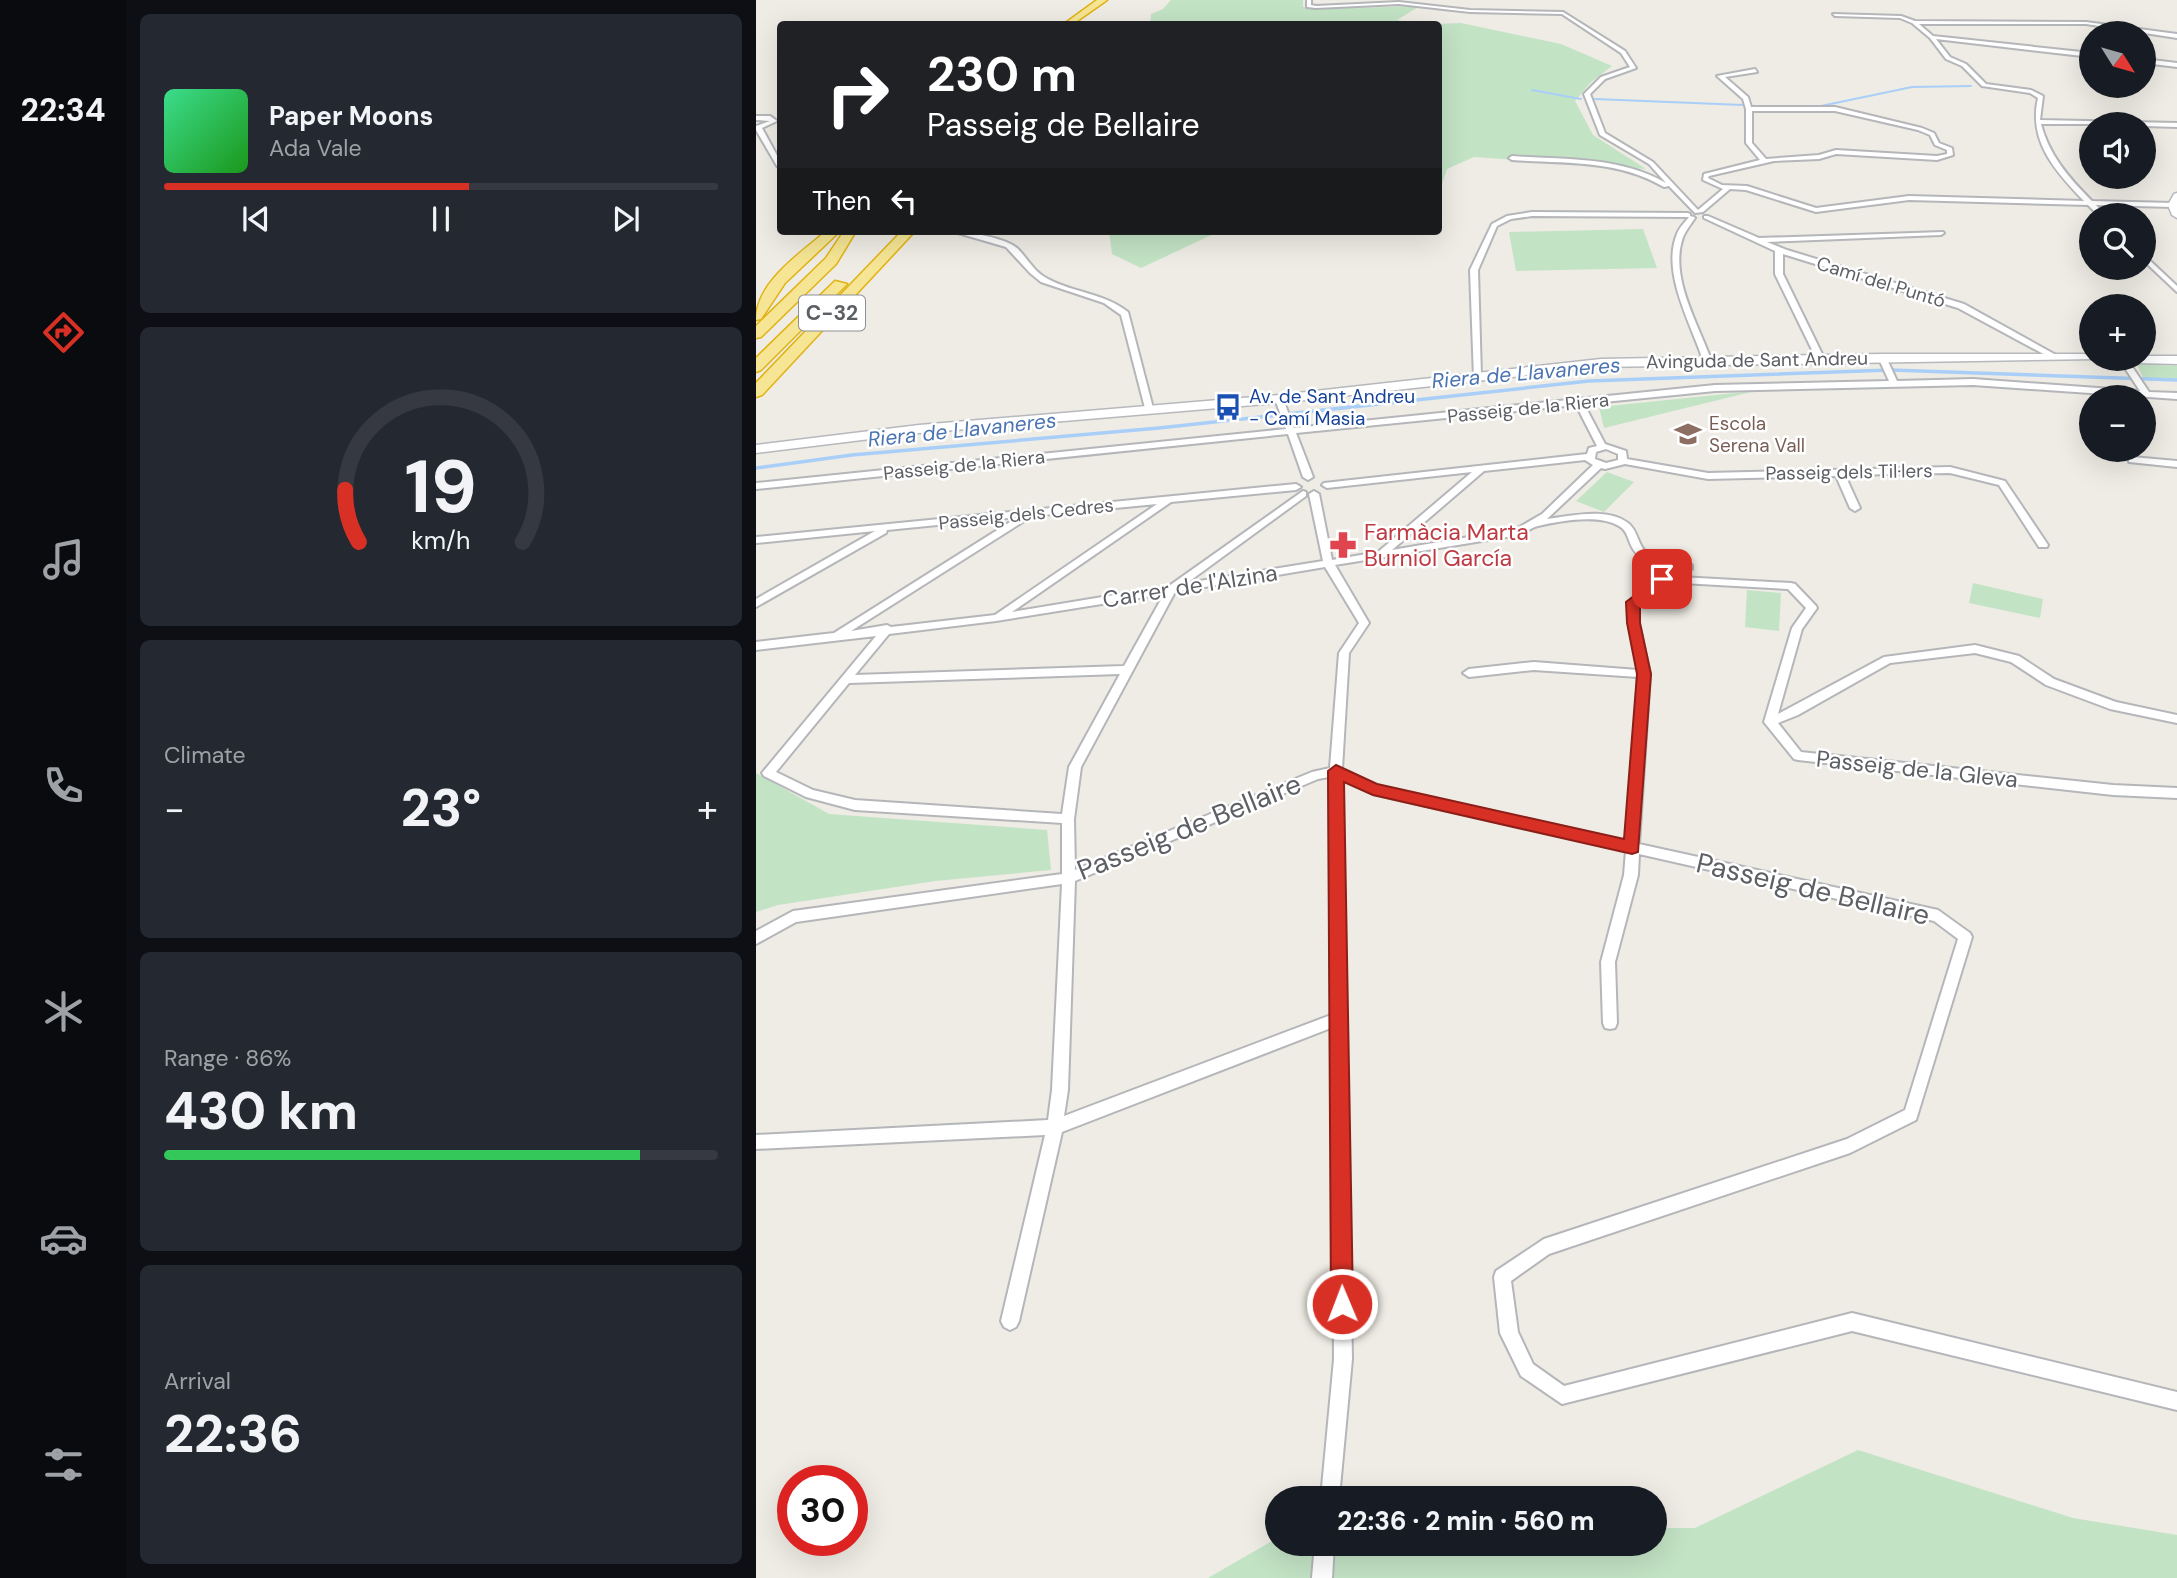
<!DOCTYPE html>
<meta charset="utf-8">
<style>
body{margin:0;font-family:"DM Sans",sans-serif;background:#242831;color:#f1f3f6;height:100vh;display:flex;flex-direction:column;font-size:26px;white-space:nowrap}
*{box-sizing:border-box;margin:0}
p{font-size:23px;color:#9ea1a6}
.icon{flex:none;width:38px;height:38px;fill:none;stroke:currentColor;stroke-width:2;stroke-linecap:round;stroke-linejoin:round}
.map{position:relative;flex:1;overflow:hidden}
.sheet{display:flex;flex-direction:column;gap:14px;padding:14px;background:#0d0f14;width:630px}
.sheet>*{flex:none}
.top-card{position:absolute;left:21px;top:21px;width:665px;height:214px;border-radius:7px;box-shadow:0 7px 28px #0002;background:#202124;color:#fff;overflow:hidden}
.needle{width:46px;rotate:127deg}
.buttons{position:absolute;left:1323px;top:21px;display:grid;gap:14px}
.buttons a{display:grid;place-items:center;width:77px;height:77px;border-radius:50%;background:#171b24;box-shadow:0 7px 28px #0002;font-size:35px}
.speed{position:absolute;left:21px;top:1465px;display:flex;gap:14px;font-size:35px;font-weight:700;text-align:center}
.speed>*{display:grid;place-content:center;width:91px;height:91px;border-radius:50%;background:#171b24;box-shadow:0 7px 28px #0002;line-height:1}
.speed .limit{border:10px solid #d22;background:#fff;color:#111}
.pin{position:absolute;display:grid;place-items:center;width:60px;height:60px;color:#fff;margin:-30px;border-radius:14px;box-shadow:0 4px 10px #0006}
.me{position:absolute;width:77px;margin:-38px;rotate:359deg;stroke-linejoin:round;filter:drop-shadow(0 0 5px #0008)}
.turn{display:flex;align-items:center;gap:24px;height:147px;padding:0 35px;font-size:32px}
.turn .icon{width:91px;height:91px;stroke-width:2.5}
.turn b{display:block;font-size:49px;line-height:60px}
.then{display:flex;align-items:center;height:66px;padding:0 35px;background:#0003;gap:14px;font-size:26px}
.big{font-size:52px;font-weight:800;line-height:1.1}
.sheet .tile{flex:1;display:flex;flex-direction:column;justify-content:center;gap:10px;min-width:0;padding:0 24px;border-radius:10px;background:#242831}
.sheet .dial{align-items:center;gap:0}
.dial svg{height:182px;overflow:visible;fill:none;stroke:#363941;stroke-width:7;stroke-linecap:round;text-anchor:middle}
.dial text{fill:#f1f3f6;stroke:none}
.song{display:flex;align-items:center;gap:21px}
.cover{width:84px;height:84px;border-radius:10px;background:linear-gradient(135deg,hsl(150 70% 55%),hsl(120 70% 35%))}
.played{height:7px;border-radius:4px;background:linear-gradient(90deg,#d93025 55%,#363941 55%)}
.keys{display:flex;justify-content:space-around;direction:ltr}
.heat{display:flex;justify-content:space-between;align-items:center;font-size:38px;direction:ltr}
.charge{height:10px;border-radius:5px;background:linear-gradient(90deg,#34c759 86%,#363941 0)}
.trip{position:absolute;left:509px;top:1486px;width:402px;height:70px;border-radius:35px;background:#171b24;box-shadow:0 7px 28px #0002;font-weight:800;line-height:70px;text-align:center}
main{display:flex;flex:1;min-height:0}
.tabs{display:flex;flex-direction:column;width:126px;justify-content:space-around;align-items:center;background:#090b0e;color:#9ea1a6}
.tabs .icon{width:49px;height:49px}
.tabs .current{color:#d93025}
.tabs b{font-size:32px;color:#f1f3f6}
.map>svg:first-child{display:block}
</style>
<main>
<nav class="tabs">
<b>22:34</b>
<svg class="icon current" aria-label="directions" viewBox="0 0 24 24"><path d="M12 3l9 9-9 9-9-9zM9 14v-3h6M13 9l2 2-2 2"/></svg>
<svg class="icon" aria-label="music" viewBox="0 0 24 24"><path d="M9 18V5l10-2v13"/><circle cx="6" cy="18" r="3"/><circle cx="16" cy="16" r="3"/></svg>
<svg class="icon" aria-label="phone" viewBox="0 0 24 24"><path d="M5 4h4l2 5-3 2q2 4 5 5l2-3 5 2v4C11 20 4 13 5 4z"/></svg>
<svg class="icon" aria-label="climate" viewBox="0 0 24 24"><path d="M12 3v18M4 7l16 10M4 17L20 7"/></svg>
<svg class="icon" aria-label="car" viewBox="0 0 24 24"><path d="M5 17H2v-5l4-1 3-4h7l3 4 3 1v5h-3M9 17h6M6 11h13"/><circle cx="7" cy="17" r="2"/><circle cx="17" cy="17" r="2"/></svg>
<svg class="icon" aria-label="filters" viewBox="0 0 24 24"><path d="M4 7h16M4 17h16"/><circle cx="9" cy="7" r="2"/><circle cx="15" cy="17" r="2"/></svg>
</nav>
<section class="sheet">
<div class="tile">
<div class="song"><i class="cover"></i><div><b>Paper Moons</b><p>Ada Vale</p></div></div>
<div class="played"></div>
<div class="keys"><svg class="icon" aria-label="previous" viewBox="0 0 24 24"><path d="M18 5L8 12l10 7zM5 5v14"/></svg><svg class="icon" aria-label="pause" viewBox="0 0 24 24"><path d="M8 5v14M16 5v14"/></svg><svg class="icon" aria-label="next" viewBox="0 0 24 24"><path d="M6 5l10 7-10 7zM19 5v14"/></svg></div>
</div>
<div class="tile dial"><svg viewBox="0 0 100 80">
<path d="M14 69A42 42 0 1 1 86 69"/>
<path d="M14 69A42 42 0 0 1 8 46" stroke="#d93025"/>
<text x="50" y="56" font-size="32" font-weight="700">19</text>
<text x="50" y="72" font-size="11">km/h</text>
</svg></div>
<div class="tile"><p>Climate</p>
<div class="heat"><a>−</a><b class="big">23°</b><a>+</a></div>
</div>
<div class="tile"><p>Range · 86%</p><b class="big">430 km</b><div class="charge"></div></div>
<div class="tile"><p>Arrival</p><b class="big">22:36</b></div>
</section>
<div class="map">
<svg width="1421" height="1578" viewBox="0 0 1421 1578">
<rect width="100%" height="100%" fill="#eeece4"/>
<!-- green -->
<g fill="#c3e3c5">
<path d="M 415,0 L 547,0 L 547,7 L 560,9 L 664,6 L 641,20 L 661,24 L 394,24 L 395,14 L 407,9 Z"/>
<path d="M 705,23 L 805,44 L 856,66 L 835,82 L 819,101 L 837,135 L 890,169 L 718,157 L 691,169 L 683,193 L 682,24 L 680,24 Z"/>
<path d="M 887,229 L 901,268 L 760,271 L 753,232 Z"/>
<path d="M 353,231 L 464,231 L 385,268 L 356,254 Z"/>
<path d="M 1381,364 L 1421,366 L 1421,379 L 1387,378 Z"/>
<path d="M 999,391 L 848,428 L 843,407 Z"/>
<path d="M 851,472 L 878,482 L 848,512 L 820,501 Z"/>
<path d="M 1217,583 L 1287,599 L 1284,618 L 1213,603 Z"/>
<path d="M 991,590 L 1025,593 L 1023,631 L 989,627 Z"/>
<path d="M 0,773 L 73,814 L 291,830 L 295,870 L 179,881 L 22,905 L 0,912 Z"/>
<path d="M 1102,1450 L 1317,1518 L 1421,1535 L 1421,1578 L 452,1578 L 521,1538 L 522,1544 L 900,1544 L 900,1528 L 939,1528 Z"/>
</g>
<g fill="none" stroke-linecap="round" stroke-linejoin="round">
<!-- stream-far1 -->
<g stroke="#a9cff9" stroke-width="2">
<path d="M 776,90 L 825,99"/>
<path d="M 839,99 L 987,105"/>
<path d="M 996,106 L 1065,106 L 1156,87 L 1215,86"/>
</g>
<!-- stream -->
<path stroke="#a9cff9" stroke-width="3.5" d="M 0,468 L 96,455 L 403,428 L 833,381 L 1135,370 L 1421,380"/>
<defs>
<g id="street">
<path d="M 551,0 L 555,0 L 555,5 L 560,6 L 643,2 L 714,10 L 807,12 L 869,51 L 880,68 L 849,79 L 834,94 L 849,133 L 897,162 L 942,210 L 967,189 L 947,180 L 948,174 L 1004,160 L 990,143 L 990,109 L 987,99 L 961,76 L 999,69 L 1001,72 L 969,77 L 992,97 L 995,107 L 1079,107 L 1166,128 L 1178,133 L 1183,143 L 1196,148 L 1197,155 L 1181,160 L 1080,154 L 1063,159 L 1018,161 L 953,176 L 952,178 L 966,185 L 991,186 L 1060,208 L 1153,196 L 1328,201 C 1299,171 1272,141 1282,98 L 1274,93 L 1226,86 L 1206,66 L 1190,59 L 1174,38 L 1156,23 L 1144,18 L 1079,16 L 1077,14 L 1145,16 L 1159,21 L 1330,22 L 1421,34 L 1421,38 L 1330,24 L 1163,24 L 1177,36 L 1335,53 L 1335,57 L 1180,39 L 1194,57 L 1210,64 L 1230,84 L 1275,90 L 1287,96 L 1284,120 L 1421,123 L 1421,127 L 1388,126 L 1388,124 L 1285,124 C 1293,155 1313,178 1336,201 L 1417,203 L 1420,205 L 1417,207 L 1340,205 L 1349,215 L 1342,215 L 1332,205 L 1153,200 L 1060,212 L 990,190 L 974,189 L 947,212 L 939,213 L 913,186 L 908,187 C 860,159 810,164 756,160 L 753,158 L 756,156 C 809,160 863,156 910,183 L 893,164 L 844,135 L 828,94 L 845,77 L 874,67 L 865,53 L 806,14 L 714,12 L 643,4 L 560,8 L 551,7 ZM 996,111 L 1079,111 L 1162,130 L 1174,135 L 1179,145 L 1191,150 L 1191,154 L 1181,156 L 1080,150 L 1063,155 L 1010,159 L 996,143 Z"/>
<path d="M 152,23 L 211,23 L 213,24 L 150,24 Z"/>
<path d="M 1388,59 L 1421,63 L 1421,67 L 1388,63 Z"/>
<path d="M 0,116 L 14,116 L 21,121 L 6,128 L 24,161 L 24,168 L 21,166 L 0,130 L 0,126 L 14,121 L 0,120 Z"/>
<path d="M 776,212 L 932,213 L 934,214 L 934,216 L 938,217 L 939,218 C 935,224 930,230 927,237 C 913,277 942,323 955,360 L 954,362 L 947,360 C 935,324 905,272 921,234 C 923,228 929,222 933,217 L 776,216 L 755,219 L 741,226 L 722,270 L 725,376 L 718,378 L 714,270 L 736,224 L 751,216 Z"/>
<path d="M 948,216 L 952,216 L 1003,238 L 1187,232 L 1188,233 L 1185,235 L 1011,242 L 1031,250 L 1208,304 L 1300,355 L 1293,357 L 1202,308 L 1027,254 L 1027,274 L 1068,358 L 1061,360 L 1019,274 L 1019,251 L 948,218 Z"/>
<path d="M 195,231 C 210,231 251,238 262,249 C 272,259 278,272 292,279 C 318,293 348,293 372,312 L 397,408 L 396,410 L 389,408 L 365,315 L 348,303 L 285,282 L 274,273 L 250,247 Z"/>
<path d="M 1388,255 L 1421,286 L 1421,292 L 1388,261 Z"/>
<path d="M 1123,355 L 1129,355 L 1141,381 L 1217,379 L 1384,391 L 1363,359 L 1371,359 L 1393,392 L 1421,393 L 1421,399 L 1217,385 L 959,391 L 828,404 L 849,444 L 870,451 L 871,459 L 952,473 L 1194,467 L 1249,481 L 1292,545 L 1291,547 L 1283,547 L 1243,485 L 1194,473 L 1089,475 L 1104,508 L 1099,511 L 1094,508 L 1080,476 L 952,479 L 869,464 L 849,469 L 845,468 L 791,519 C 815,516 851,507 872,523 C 880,529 881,539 886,547 C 896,565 918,562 936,565 L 936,569 C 916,573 888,567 877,549 C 872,541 872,531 863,526 C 842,514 805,521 782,526 C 776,527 770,533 763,535 L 579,565 L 613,623 L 593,653 L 586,769 L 620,785 L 871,841 L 882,677 L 778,670 L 713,677 L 707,673 L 713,669 L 778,662 L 882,670 L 873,623 L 872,602 L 906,576 L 1035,583 L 1039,584 L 1060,606 L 1061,608 L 1046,629 L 1022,714 L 1128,657 L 1219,645 L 1263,656 L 1298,679 L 1360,702 L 1421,715 L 1421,723 L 1354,709 L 1290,685 L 1255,662 L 1219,653 L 1134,663 L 1042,715 L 1022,723 L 1045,752 L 1357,785 L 1421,788 L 1421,798 L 1357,795 L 1042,760 L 1038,759 L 1008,722 L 1036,628 L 1050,608 L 1032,589 L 908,582 L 882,603 L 883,623 L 894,674 L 883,844 L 1182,910 L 1214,933 L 1216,937 L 1160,1120 L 1094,1153 L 793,1254 L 755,1281 L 762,1332 L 777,1364 L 808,1386 L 1096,1313 L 1421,1392 L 1421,1410 L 1096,1331 L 806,1404 L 765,1376 L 744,1333 L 738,1277 L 740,1271 L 788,1239 L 1091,1139 L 1149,1110 L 1202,939 L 1178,921 L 883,854 L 882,875 L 859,962 L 861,1023 L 859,1028 L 854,1029 L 849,1028 L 847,1023 L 845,962 L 868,875 L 870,851 L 617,794 L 585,779 L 596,1359 L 583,1498 L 565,1498 L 578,1359 L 575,1028 L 306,1132 L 263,1321 L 260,1327 L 254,1330 L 248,1327 L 245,1321 L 289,1135 L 0,1149 L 0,1135 L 292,1120 L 296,1090 L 306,884 L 40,922 L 0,944 L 0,931 L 37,911 L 306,874 L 306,823 L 99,810 L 50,797 L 8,776 L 6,773 L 120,636 L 0,650 L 0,642 L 78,633 L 262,517 L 131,530 L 130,533 L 0,607 L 0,599 L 119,531 L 0,543 L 0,537 L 540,484 L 545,487 L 540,490 L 415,502 L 256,612 L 413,586 L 547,491 L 550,492 L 550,496 L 431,583 L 567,561 L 553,494 L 558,491 L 563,494 L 576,560 L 622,552 L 716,472 L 571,488 L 566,485 L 568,483 L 831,454 L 833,448 L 841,446 L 820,405 L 540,433 L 557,477 L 552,480 L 547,477 L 532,434 L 0,489 L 0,483 L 530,429 L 519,399 L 523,396 L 527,399 L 538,428 L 959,385 L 1133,381 L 1122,357 ZM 850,449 L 862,454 L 862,460 L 850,463 L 839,459 L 840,452 ZM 829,460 L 837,465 L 786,514 L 760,529 L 636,550 L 728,471 ZM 401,504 L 239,615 L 135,627 L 131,625 L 95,631 L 276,516 ZM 569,567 L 603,623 L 583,653 L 574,768 L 556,772 L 319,870 L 318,819 L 325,767 L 419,592 ZM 408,594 L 368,666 L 99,675 L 133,634 L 240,621 ZM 364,674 L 313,767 L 306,814 L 99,800 L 57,790 L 20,772 L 93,683 ZM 573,777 L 575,1015 L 308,1116 L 312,1090 L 319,881 L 562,779 Z"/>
<path d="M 1376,457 L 1421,461 L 1421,467 L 1373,462 L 1373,458 Z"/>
<path d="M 559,1544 L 578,1544 L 576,1578 L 556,1578 Z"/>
</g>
<g id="secondary">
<path d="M 1421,193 L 1421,218 L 1416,215 L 1412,205 L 1418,194 Z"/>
<path d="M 1126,354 L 1335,354 L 1335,359 L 1340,359 L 845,367 L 523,403 L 163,433 L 0,453 L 0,445 L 163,425 L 523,395 L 845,359 Z"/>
<path d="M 1388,356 L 1421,356 L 1421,364 L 1382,363 L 1376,359 L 1388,359 Z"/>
</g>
<g id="highway">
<path d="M 341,0 L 351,0 L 317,24 L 308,24 Z"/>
<path d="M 70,231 L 84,231 L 29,283 L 5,319 L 0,320 C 0,282 44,254 70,231 Z"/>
<path d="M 88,231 L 100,231 L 80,264 L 5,337 L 0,338 L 0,326 L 70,258 Z"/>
<path d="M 146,231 L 159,231 L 6,395 L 0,397 L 0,383 Z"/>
<path d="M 79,281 L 91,284 L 5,370 L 0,372 L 0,358 Z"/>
</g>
</defs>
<!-- street casing -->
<use href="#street" stroke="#b5b6ba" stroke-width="4"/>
<!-- secondary casing -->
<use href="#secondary" stroke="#b6b8bd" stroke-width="3"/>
<!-- highway casing -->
<use href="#highway" stroke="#e1b211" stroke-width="3"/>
<!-- street -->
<use href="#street" fill="#fff" fill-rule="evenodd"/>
<!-- secondary -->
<use href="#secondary" fill="#fff" fill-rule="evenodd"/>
<!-- highway -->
<use href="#highway" fill="#f5e594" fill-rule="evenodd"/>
</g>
<!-- route -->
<path fill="#d93025" stroke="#8d1f18" stroke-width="2" d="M 906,575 L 911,576 L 911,582 L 884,603 L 884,623 L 895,674 L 882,852 L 876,854 L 617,795 L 588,782 L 597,1304 L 594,1312 L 586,1316 L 578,1312 L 575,1304 L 572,771 L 580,765 L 621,784 L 868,839 L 881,674 L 871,623 L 870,602 Z"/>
<!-- icons -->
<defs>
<symbol id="bus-bare" viewBox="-9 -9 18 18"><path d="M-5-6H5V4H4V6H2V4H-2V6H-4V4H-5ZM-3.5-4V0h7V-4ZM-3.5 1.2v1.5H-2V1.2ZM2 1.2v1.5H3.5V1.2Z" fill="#1a4fb4" stroke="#fff" stroke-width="2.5" paint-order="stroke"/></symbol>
<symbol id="school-bare" viewBox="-9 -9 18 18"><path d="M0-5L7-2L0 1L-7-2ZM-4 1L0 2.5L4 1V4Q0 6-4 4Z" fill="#8d6e63" stroke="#fff" stroke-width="2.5" paint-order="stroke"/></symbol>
<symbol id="pharmacy-bare" viewBox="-9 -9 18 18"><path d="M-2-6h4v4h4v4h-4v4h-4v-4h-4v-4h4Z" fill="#e0444e" stroke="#fff" stroke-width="2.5" paint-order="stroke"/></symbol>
</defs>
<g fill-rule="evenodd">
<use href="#bus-bare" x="453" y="388" width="38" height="38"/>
<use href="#school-bare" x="913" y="415" width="38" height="38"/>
<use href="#pharmacy-bare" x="568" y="526" width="38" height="38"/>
</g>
<g text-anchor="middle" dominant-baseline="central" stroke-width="5" stroke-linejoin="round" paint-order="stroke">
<!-- far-street labels -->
<g font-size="19" fill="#5c5f64" stroke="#fff">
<text transform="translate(1125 282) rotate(17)">Camí del Puntó</text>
<text transform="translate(1001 360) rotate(-1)">Avinguda de Sant Andreu</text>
<text transform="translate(772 408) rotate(-6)">Passeig de la Riera</text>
<text transform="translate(208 465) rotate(-6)">Passeig de la Riera</text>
<text transform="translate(1093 472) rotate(-1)">Passeig dels Til·lers</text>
<text transform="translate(270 514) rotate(-6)">Passeig dels Cedres</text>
</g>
<!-- far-transit labels -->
<g font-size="19" fill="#164399" stroke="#fff" text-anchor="start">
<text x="493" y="396">Av. de Sant Andreu<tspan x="493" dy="22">- Camí Masia</tspan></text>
</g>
<!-- far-education labels -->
<g font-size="19" fill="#785e54" stroke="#fff" text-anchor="start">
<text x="953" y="423">Escola<tspan x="953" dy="22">Serena Vall</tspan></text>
</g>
<!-- shield labels -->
<rect fill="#fff" stroke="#8d8f92" stroke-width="2" x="43" y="295.5" width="66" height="35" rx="5"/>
<g font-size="21" font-weight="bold" fill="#5c5f64">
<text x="76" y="313">C-32</text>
</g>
<!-- far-water labels -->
<g font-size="21" font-style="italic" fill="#4b74b2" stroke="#fff">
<text transform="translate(770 373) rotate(-5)">Riera de Llavaneres</text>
<text transform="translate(206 430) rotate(-6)">Riera de Llavaneres</text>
</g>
<!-- health labels -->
<g font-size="23" fill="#be3a42" stroke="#fff" text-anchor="start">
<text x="608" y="532">Farmàcia Marta<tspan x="608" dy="26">Burniol García</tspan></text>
</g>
<!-- street labels -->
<g font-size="23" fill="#5c5f64" stroke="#fff">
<text transform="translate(434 586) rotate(-9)">Carrer de l'Alzina</text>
<text transform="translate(1161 769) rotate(6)">Passeig de la Gleva</text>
</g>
<!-- near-street labels -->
<g font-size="28" fill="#5c5f64" stroke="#fff">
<text transform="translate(433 827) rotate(-22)">Passeig de Bellaire</text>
<text transform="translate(1057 889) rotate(13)">Passeig de Bellaire</text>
</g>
</g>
</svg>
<div class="buttons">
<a><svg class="needle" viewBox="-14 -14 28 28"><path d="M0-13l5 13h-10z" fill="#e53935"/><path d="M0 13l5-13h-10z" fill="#9ea1a6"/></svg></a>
<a><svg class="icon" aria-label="sound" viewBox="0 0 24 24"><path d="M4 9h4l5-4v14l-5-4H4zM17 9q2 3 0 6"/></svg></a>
<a><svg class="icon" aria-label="search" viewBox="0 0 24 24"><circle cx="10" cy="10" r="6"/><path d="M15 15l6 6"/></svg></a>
<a>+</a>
<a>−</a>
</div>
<div class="speed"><div class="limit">30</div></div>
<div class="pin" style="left:906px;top:579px;background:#d93025"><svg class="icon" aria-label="arrive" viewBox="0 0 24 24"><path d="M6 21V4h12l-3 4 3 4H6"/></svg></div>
<svg class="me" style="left:586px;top:1304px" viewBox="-20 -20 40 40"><circle r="17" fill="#d93025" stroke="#fff" stroke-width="3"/><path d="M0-11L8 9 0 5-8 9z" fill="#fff"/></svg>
<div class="trip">22:36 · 2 min · 560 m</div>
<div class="top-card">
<div class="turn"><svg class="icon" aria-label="right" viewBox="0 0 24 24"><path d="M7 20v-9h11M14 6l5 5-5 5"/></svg><div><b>230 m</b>Passeig de Bellaire</div></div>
<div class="then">Then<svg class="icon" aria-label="left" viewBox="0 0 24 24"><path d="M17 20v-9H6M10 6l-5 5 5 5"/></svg></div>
</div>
</div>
</main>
